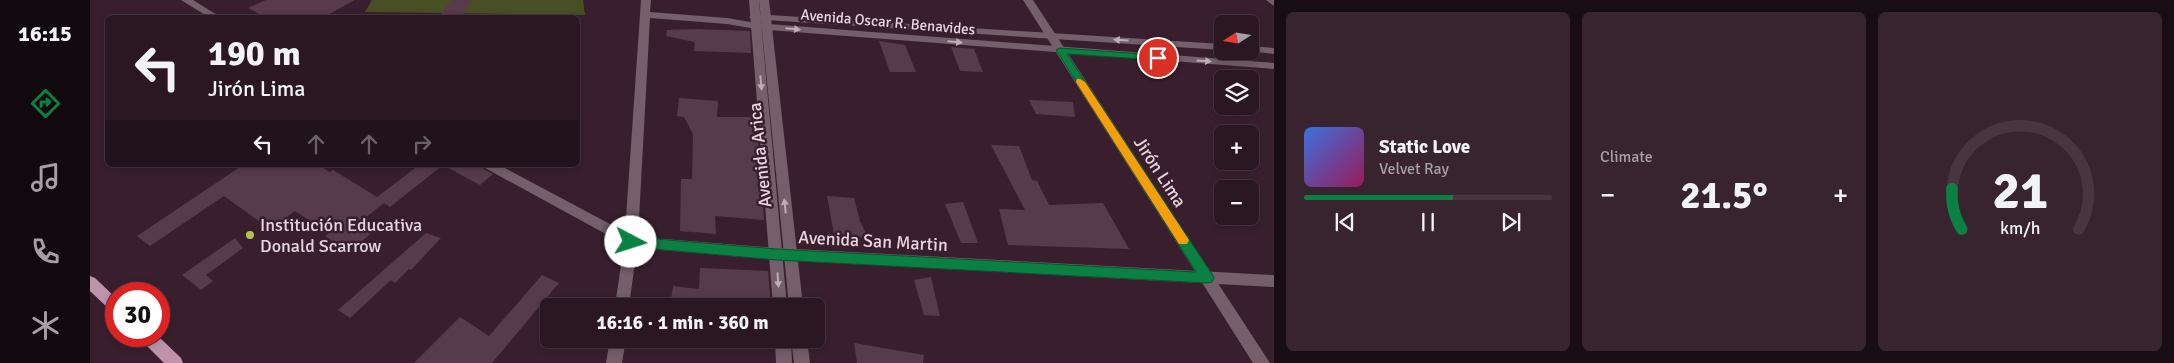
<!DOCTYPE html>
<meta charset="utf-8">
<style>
body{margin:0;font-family:Signika,sans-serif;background:#37242f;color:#f1f3f6;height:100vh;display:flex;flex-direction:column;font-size:19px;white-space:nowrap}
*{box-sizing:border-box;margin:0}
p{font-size:16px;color:#a69fa5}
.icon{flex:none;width:28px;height:28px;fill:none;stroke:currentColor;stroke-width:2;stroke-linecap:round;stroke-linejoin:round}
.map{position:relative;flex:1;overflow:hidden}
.panel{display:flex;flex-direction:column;gap:12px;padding:12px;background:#180d13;width:900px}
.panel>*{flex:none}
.hud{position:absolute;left:15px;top:15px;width:475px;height:152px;border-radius:8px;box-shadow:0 2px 8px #0003,0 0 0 1px #473640;background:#2b1722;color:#f1f3f6;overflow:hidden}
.needle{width:32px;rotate:258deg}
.tools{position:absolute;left:1124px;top:15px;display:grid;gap:10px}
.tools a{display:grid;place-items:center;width:45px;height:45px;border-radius:8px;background:#2b1722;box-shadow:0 2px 8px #0003,0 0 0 1px #473640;font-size:25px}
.speed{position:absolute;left:15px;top:282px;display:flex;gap:10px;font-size:25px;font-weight:700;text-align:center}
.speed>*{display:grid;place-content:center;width:65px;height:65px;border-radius:50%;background:#2b1722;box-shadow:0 2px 8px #0003,0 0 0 1px #473640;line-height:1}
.speed .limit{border:8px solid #d22;background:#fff;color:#111}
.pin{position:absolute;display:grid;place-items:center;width:42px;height:42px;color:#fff;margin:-21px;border:2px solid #fff;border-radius:50%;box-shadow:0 1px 5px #0007}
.me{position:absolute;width:55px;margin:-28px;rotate:95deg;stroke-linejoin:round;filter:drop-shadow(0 0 4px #0008)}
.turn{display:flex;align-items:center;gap:18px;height:105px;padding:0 20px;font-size:22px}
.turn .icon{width:65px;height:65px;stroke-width:2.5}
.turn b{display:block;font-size:35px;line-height:42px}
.lanes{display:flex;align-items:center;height:48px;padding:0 20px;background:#0003;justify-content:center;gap:25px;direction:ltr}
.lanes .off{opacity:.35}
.big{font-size:38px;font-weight:800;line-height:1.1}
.panel .card{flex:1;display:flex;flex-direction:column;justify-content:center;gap:8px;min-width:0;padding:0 18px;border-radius:8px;background:#37242f}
.panel .dial{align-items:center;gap:0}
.dial svg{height:130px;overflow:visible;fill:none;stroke:#473640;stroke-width:7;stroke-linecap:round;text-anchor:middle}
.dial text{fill:#f1f3f6;stroke:none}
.song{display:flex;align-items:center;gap:15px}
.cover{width:60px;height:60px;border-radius:8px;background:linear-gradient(135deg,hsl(220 70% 55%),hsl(330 70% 35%))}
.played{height:5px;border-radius:2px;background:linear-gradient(90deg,#0b8043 60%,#473640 60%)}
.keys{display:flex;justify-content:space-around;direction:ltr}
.heat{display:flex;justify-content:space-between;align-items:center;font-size:28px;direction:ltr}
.panel .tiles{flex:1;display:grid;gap:12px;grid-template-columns:repeat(3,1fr)}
.trip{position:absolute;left:450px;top:298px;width:285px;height:50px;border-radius:8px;background:#2b1722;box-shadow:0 2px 8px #0003,0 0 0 1px #473640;font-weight:800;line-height:50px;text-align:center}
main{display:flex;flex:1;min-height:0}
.tab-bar{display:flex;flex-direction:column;width:90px;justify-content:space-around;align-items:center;background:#11090e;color:#a69fa5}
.tab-bar .icon{width:35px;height:35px}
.tab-bar .on{color:#0b8043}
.tab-bar b{font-size:22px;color:#f1f3f6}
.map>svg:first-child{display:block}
</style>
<main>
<nav class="tab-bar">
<b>16:15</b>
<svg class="icon on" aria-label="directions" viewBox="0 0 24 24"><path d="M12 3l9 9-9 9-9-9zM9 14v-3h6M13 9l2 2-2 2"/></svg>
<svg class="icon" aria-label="music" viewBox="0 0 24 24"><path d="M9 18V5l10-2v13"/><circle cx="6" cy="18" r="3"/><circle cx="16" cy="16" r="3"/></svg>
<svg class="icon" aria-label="phone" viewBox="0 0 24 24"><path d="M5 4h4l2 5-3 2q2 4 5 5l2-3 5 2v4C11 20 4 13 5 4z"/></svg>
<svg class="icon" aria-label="climate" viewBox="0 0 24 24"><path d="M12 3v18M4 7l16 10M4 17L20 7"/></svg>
</nav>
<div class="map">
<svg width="1184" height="363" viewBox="0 0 1184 363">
<rect width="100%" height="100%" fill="#391f2e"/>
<!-- green -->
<path fill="#484f24" d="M 282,0 L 493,0 L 495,15 L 275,12 Z"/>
<!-- building -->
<g fill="#583b4b">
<path d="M 176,0 L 265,0 L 232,18 L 177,18 L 158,8 Z"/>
<path d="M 361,0 L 381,0 L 371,18 L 348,18 Z"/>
<path d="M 606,29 L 660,31 L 661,53 L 604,51 L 605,42 L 576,36 L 577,30 Z"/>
<path d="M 789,41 L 815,45 L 826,72 L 800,72 Z"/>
<path d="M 861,47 L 884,49 L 893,72 L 870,71 Z"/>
<path d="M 589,98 L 628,101 L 627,117 L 666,117 L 674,220 L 625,216 L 626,234 L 590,231 L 591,179 L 602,179 L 603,134 L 594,117 L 587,116 Z"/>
<path d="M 939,100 L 983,102 L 985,117 L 946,114 Z"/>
<path d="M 901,145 L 929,146 L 942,180 L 947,181 L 959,205 L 1013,203 L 1039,249 L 918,245 L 909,209 L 935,210 Z"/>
<path d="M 153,165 L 228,165 L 240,172 L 243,170 L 287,197 L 329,165 L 386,165 L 403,174 L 390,185 L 353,165 L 300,207 L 294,203 L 271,221 L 285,230 L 259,252 L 235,236 L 239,233 L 205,211 L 180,229 L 134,196 L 60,246 L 47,236 Z"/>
<path d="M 737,196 L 764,198 L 770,221 L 778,238 L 744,234 Z"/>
<path d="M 873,202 L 888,243 L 871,243 L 855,204 Z"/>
<path d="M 336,233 L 351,238 L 321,270 L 319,269 L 305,283 L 301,280 L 260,318 L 248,310 Z"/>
<path d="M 145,238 L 153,248 L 116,275 L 123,281 L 111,290 L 92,275 Z"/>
<path d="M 610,268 L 678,271 L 681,306 L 580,306 L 583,286 L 609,289 Z"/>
<path d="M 452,275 L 469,283 L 402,363 L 324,363 L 370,317 L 399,336 Z"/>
<path d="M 841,277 L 850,316 L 834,315 L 824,280 Z"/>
<path d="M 764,343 L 834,355 L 833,363 L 767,363 Z"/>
</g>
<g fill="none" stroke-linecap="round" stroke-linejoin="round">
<!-- minor -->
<g fill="#745f6a" fill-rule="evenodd">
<path d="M 91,0 L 103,0 L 132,18 L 120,18 Z"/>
<path d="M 551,0 L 561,0 L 560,12 L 637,18 L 666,23 L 1184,63 L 1184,69 L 666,29 L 637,24 L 560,18 L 548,237 L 687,248 L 1184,275 L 1184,287 L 687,260 L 547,248 L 539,306 L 525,306 L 534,244 L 395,168 L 393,165 L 409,165 L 535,232 Z"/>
<path d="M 1176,0 L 1184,0 L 1184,6 Z"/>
<path d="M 664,14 L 1132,44 L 1132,50 L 661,19 L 659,17 Z"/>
<path d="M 1160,46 L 1184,48 L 1184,54 L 1157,51 L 1160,51 Z"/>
<path d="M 520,339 L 536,339 L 532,363 L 516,363 Z"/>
</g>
<!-- tertiary -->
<g fill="#745f6a" fill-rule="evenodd">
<path d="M 659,0 L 669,0 L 697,306 L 683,306 Z"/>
<path d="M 669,0 L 679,0 L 713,306 L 699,306 Z"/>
<path d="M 933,0 L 943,0 L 1180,363 L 1163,363 Z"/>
<path d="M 685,339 L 701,339 L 702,363 L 686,363 Z"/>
<path d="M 701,339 L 717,339 L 720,363 L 704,363 Z"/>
</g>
<!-- primary -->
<g fill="#bf94aa" fill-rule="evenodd">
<path d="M 0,276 L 5,278 L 26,298 L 26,313 L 21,311 L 0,291 Z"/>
<path d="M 49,336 L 68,336 L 91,358 L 93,363 L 74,363 L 52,341 Z"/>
</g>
</g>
<!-- one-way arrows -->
<defs><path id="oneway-solid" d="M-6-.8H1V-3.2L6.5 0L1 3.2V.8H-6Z" transform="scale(1.25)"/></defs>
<g fill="#bfacb5">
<use href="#oneway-solid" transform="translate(703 29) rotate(5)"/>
<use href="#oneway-solid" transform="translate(1031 40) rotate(-176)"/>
<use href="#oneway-solid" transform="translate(865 42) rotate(5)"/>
<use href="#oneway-solid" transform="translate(1114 61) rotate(4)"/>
<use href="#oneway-solid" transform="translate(671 83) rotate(85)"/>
<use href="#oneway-solid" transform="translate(695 206) rotate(-96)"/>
<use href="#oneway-solid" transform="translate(688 280) rotate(86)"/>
</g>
<!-- route -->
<path fill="#0b8043" stroke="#07532c" d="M 970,48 L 1068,55 L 1072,58 L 1068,60 L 977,54 L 1122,274 L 1124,278 L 1122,282 L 1117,283 L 687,260 L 541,247 L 537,246 L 535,242 L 537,239 L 541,237 L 687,249 L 1106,272 L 966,50 Z"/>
<!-- slow -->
<path fill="#f59e0b" d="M 987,79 L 990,79 L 995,82 L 1097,237 L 1099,240 L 1097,244 L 1089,244 L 986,82 Z"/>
<!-- markers -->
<circle fill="#b2c34c" stroke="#391f2e" stroke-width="2" cx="160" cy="235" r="5"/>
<g text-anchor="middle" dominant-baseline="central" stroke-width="5" stroke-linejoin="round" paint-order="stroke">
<!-- far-street labels -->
<g font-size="15" fill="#e7d5de" stroke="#391f2e">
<text transform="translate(798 22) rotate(5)">Avenida Oscar R. Benavides</text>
</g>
<!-- street labels -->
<g font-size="18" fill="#e7d5de" stroke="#391f2e">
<text transform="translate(670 155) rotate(-96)">Avenida Arica</text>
<text transform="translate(1070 172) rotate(57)">Jirón Lima</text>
<text transform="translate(783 241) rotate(3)">Avenida San Martin</text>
</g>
<!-- poi labels -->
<g font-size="18" fill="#e7d5de" stroke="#391f2e" text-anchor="start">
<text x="170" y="225">Institución Educativa<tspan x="170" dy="21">Donald Scarrow</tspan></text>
</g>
</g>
</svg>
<div class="tools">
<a><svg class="needle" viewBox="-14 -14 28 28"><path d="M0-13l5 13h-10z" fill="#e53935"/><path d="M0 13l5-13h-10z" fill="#a69fa5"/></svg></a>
<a><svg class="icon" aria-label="layers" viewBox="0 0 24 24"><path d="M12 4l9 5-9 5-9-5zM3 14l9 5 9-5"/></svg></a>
<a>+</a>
<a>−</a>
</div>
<div class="speed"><div class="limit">30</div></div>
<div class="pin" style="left:1068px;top:58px;background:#d93025"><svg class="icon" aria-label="arrive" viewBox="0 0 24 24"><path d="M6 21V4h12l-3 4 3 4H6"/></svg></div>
<svg class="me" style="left:541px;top:242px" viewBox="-20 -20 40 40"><circle r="19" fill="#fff"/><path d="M0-13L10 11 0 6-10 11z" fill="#0b8043"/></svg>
<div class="trip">16:16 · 1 min · 360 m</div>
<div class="hud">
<div class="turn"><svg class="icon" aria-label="left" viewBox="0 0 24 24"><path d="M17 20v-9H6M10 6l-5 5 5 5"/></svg><div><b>190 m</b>Jirón Lima</div></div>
<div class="lanes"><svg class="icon" aria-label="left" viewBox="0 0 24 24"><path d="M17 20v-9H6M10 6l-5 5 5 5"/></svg><svg class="icon off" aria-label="ahead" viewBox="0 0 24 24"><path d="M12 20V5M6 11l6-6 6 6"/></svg><svg class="icon off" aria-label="ahead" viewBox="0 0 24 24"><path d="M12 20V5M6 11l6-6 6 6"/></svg><svg class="icon off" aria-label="right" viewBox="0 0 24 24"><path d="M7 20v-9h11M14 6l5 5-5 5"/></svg></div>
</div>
</div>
<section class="panel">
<div class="tiles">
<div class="card">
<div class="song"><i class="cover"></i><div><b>Static Love</b><p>Velvet Ray</p></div></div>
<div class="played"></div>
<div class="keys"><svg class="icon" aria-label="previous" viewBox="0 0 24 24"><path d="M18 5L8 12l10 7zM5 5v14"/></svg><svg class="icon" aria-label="pause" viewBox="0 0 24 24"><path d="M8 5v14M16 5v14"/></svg><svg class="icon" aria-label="next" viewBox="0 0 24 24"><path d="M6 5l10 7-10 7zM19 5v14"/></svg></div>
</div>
<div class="card"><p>Climate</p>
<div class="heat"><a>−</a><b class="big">21.5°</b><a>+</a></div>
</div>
<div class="card dial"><svg viewBox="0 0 100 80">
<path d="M14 69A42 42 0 1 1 86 69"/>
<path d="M14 69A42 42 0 0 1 8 44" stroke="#0b8043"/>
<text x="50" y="56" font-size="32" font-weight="700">21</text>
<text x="50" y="72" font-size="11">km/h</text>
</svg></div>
</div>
</section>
</main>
